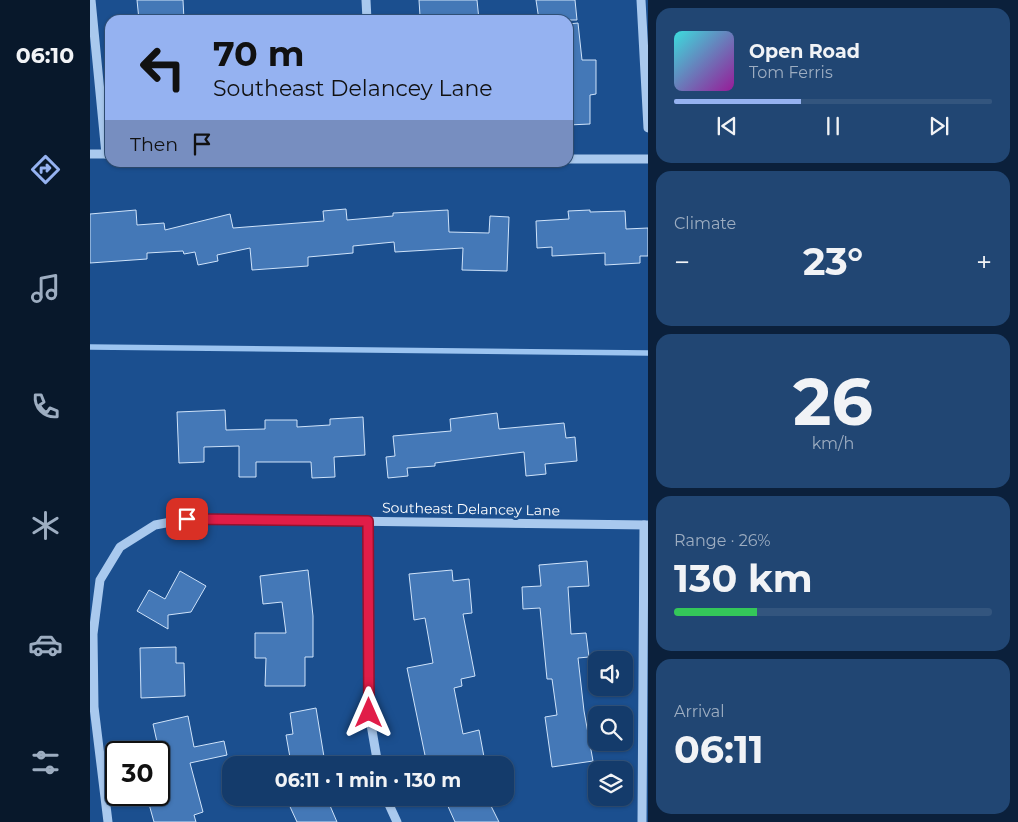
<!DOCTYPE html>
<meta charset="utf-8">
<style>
body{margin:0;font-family:Montserrat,sans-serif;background:#214673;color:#f1f3f6;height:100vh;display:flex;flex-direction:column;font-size:19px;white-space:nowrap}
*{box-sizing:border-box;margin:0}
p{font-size:16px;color:#9dadc1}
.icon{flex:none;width:28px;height:28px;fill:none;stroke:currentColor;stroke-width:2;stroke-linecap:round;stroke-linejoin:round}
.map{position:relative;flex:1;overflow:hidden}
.drawer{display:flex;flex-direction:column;gap:8px;padding:8px;background:#0b203b;width:370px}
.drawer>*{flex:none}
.hud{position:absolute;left:15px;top:15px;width:468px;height:152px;border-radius:15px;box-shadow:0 1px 4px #0004,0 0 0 1px #33557e;background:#95b2f1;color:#111;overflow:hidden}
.fabs{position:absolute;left:498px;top:651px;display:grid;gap:10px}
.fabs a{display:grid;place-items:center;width:45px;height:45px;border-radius:10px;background:#143b6b;box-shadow:0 1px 4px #0004,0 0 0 1px #33557e;font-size:25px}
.speed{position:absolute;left:15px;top:741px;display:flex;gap:10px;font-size:25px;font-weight:700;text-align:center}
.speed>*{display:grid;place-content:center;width:65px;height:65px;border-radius:50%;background:#143b6b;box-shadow:0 1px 4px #0004,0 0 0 1px #33557e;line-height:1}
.speed .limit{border:2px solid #111;border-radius:8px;background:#fff;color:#111}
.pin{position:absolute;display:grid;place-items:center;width:42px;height:42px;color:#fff;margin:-21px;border-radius:10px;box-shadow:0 2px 8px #0006}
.me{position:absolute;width:55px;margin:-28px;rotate:0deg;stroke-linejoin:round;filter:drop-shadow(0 0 4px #0008)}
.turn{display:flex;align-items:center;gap:18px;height:105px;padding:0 25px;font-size:22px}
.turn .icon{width:65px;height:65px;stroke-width:2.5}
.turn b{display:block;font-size:35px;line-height:42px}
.then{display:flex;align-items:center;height:48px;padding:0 25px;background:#0003;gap:10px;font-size:19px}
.big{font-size:38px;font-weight:700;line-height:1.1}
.drawer .widget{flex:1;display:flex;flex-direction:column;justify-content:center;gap:8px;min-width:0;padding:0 18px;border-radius:15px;background:#214673}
.drawer .dial{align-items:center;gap:0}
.dial b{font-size:65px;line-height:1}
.song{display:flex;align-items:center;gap:15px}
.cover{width:60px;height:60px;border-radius:8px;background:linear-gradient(135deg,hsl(180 70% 55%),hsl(300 70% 35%))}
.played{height:5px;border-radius:2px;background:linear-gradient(90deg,#95b2f1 40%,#33557e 40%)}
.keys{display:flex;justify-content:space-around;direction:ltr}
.heat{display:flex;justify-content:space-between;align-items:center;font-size:28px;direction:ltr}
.charge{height:8px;border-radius:4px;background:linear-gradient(90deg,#34c759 26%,#33557e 0)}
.trip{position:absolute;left:132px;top:756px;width:292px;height:50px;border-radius:15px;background:#143b6b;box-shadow:0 1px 4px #0004,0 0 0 1px #33557e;font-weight:700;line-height:50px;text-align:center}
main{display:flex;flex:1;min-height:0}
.tabs{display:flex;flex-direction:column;width:90px;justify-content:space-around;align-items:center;background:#08182b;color:#9dadc1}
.tabs .icon{width:35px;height:35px}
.tabs .selected{color:#95b2f1}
.tabs b{font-size:22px;color:#f1f3f6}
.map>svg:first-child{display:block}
</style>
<main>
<nav class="tabs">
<b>06:10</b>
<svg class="icon selected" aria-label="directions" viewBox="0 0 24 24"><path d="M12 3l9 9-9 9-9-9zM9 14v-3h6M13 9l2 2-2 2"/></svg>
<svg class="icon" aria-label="music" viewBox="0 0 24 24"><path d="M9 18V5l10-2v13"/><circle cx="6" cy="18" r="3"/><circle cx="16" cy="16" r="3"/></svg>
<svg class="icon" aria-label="phone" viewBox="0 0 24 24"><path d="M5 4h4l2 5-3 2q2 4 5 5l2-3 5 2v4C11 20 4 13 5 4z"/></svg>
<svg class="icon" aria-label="climate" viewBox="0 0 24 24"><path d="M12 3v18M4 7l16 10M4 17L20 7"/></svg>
<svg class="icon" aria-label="car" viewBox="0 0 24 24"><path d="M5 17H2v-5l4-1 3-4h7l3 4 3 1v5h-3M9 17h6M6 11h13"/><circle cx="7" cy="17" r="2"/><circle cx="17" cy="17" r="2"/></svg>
<svg class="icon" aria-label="filters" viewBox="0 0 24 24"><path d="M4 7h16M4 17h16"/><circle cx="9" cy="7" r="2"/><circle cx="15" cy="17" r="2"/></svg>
</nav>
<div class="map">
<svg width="558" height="822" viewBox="0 0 558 822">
<rect width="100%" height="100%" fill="#1b4f8f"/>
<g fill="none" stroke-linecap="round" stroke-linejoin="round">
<!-- stream -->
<path stroke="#9cc4f0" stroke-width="5.5" d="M 0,347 L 558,353"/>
</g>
<!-- building -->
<g fill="#4478b7" stroke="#cfe3fa">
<path d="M 47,0 L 93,0 L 94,20 L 49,20 Z"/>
<path d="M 329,0 L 387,0 L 389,20 L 348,20 L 347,15 L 330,16 Z"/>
<path d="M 446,0 L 485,0 L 487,20 L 449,20 Z"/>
<path d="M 488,23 L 492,60 L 506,60 L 506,94 L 500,95 L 500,124 L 478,125 L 478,24 Z"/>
<path d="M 256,209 L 257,220 L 303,216 L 303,213 L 358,210 L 359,232 L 399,233 L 400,216 L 419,217 L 417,271 L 372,270 L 373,248 L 305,252 L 304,242 L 263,246 L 263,253 L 218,257 L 218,266 L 162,270 L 160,248 L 127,255 L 128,261 L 108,265 L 105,252 L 94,254 L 93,251 L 57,253 L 57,259 L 0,263 L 0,214 L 46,210 L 47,225 L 74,223 L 75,230 L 140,214 L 143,228 L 234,221 L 233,211 Z"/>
<path d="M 500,210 L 500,212 L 535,211 L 536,229 L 558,228 L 558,256 L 550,256 L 550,263 L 515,265 L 515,253 L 462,256 L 462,247 L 447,248 L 446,221 L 479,219 L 478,211 Z"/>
<path d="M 135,410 L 136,430 L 175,429 L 175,420 L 207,420 L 207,427 L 240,425 L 240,419 L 273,417 L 275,455 L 244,457 L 245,477 L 222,478 L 221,462 L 166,462 L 166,477 L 149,477 L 149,446 L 114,447 L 114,462 L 89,463 L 87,412 Z"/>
<path d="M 407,413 L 409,429 L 474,423 L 476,438 L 485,437 L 487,461 L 455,464 L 456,474 L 436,476 L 434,452 L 345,463 L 345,466 L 317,468 L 318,476 L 298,478 L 296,457 L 305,456 L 303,436 L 361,431 L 360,419 Z"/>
<path d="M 497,561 L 499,586 L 478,587 L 481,634 L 496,633 L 499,657 L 488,658 L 494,711 L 503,761 L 462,767 L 455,717 L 467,715 L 462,679 L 457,679 L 450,608 L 433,609 L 432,587 L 451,586 L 449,565 Z"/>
<path d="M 218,570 L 223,616 L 223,657 L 215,657 L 215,686 L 175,686 L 176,658 L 165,658 L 165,633 L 196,633 L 192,602 L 173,604 L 170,576 Z"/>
<path d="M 362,570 L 363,581 L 379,579 L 382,613 L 373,614 L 385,676 L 371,679 L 372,686 L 364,688 L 373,734 L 389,730 L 394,757 L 354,765 L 337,765 L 317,668 L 343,663 L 335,618 L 324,620 L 319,574 Z"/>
<path d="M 90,571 L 116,586 L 101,612 L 78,615 L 78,629 L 47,611 L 59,590 L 75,599 Z"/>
<path d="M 86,647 L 86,663 L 94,663 L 95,696 L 51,698 L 50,648 Z"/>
<path d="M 226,708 L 234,757 L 201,763 L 196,735 L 203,734 L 200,713 Z"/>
<path d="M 98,716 L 104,747 L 134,741 L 137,755 L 100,763 L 113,812 L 104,815 L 106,822 L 64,822 L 57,797 L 69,795 L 69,751 L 63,724 Z"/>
<path d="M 196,798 L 227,798 L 230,805 L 238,801 L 247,822 L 207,822 Z"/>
<path d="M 364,798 L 397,798 L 409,822 L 365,822 L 356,802 Z"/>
</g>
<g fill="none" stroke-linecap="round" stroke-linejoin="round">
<!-- minor -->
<g stroke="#a9c9ee" stroke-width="9">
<path d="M 1,0 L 16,154"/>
<path d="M 276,0 L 277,20"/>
<path d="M 551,0 L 558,128"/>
<path d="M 0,154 L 20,154"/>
<path d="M 478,159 L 558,159"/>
<path d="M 279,521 L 279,713 L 288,765"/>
<path d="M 296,798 L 307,822"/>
<path d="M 18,822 L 4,707 L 3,634 L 10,580 L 30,547 L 65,525 L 97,519 L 558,525"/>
<path d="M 552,822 L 554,525"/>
</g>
</g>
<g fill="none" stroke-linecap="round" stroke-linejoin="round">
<defs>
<path id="route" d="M 97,519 L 278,521 L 279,713"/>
</defs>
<!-- route casing -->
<use href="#route" stroke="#92132f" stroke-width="12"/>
<!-- route -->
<use href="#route" stroke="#e11d48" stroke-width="9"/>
</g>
<g text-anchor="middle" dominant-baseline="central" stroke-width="5" stroke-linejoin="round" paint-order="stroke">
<!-- street labels -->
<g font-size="14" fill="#fff" stroke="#1b4f8f">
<text transform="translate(381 509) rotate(1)">Southeast Delancey Lane</text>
</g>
</g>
</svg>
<div class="fabs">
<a><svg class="icon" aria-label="sound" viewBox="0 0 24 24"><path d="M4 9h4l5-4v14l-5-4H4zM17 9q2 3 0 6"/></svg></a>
<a><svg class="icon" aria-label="search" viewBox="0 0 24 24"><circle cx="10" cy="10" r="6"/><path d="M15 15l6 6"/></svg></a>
<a><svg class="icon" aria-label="layers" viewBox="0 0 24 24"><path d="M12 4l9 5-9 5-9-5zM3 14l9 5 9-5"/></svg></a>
</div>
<div class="speed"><div class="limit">30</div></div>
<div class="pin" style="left:97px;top:519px;background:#d93025"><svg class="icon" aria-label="arrive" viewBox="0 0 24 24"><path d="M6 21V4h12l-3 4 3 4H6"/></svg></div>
<svg class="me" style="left:279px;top:713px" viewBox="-20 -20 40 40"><path d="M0-17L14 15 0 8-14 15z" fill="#e11d48" stroke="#fff" stroke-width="4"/></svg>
<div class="trip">06:11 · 1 min · 130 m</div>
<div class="hud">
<div class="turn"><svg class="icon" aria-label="left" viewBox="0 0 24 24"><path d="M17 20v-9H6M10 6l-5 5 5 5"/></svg><div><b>70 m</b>Southeast Delancey Lane</div></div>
<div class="then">Then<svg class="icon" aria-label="arrive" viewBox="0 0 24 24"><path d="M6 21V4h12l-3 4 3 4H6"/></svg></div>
</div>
</div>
<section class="drawer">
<div class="widget">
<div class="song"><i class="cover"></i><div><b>Open Road</b><p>Tom Ferris</p></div></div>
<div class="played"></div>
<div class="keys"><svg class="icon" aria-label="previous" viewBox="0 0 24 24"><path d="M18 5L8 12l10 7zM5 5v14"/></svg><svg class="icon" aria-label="pause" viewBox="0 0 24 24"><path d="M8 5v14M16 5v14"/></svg><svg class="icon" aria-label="next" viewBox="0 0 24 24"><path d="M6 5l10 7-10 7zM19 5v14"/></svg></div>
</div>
<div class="widget"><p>Climate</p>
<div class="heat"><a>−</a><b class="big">23°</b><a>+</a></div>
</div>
<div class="widget dial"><b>26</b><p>km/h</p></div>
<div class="widget"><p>Range · 26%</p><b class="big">130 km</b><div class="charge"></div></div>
<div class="widget"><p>Arrival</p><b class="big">06:11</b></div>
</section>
</main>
